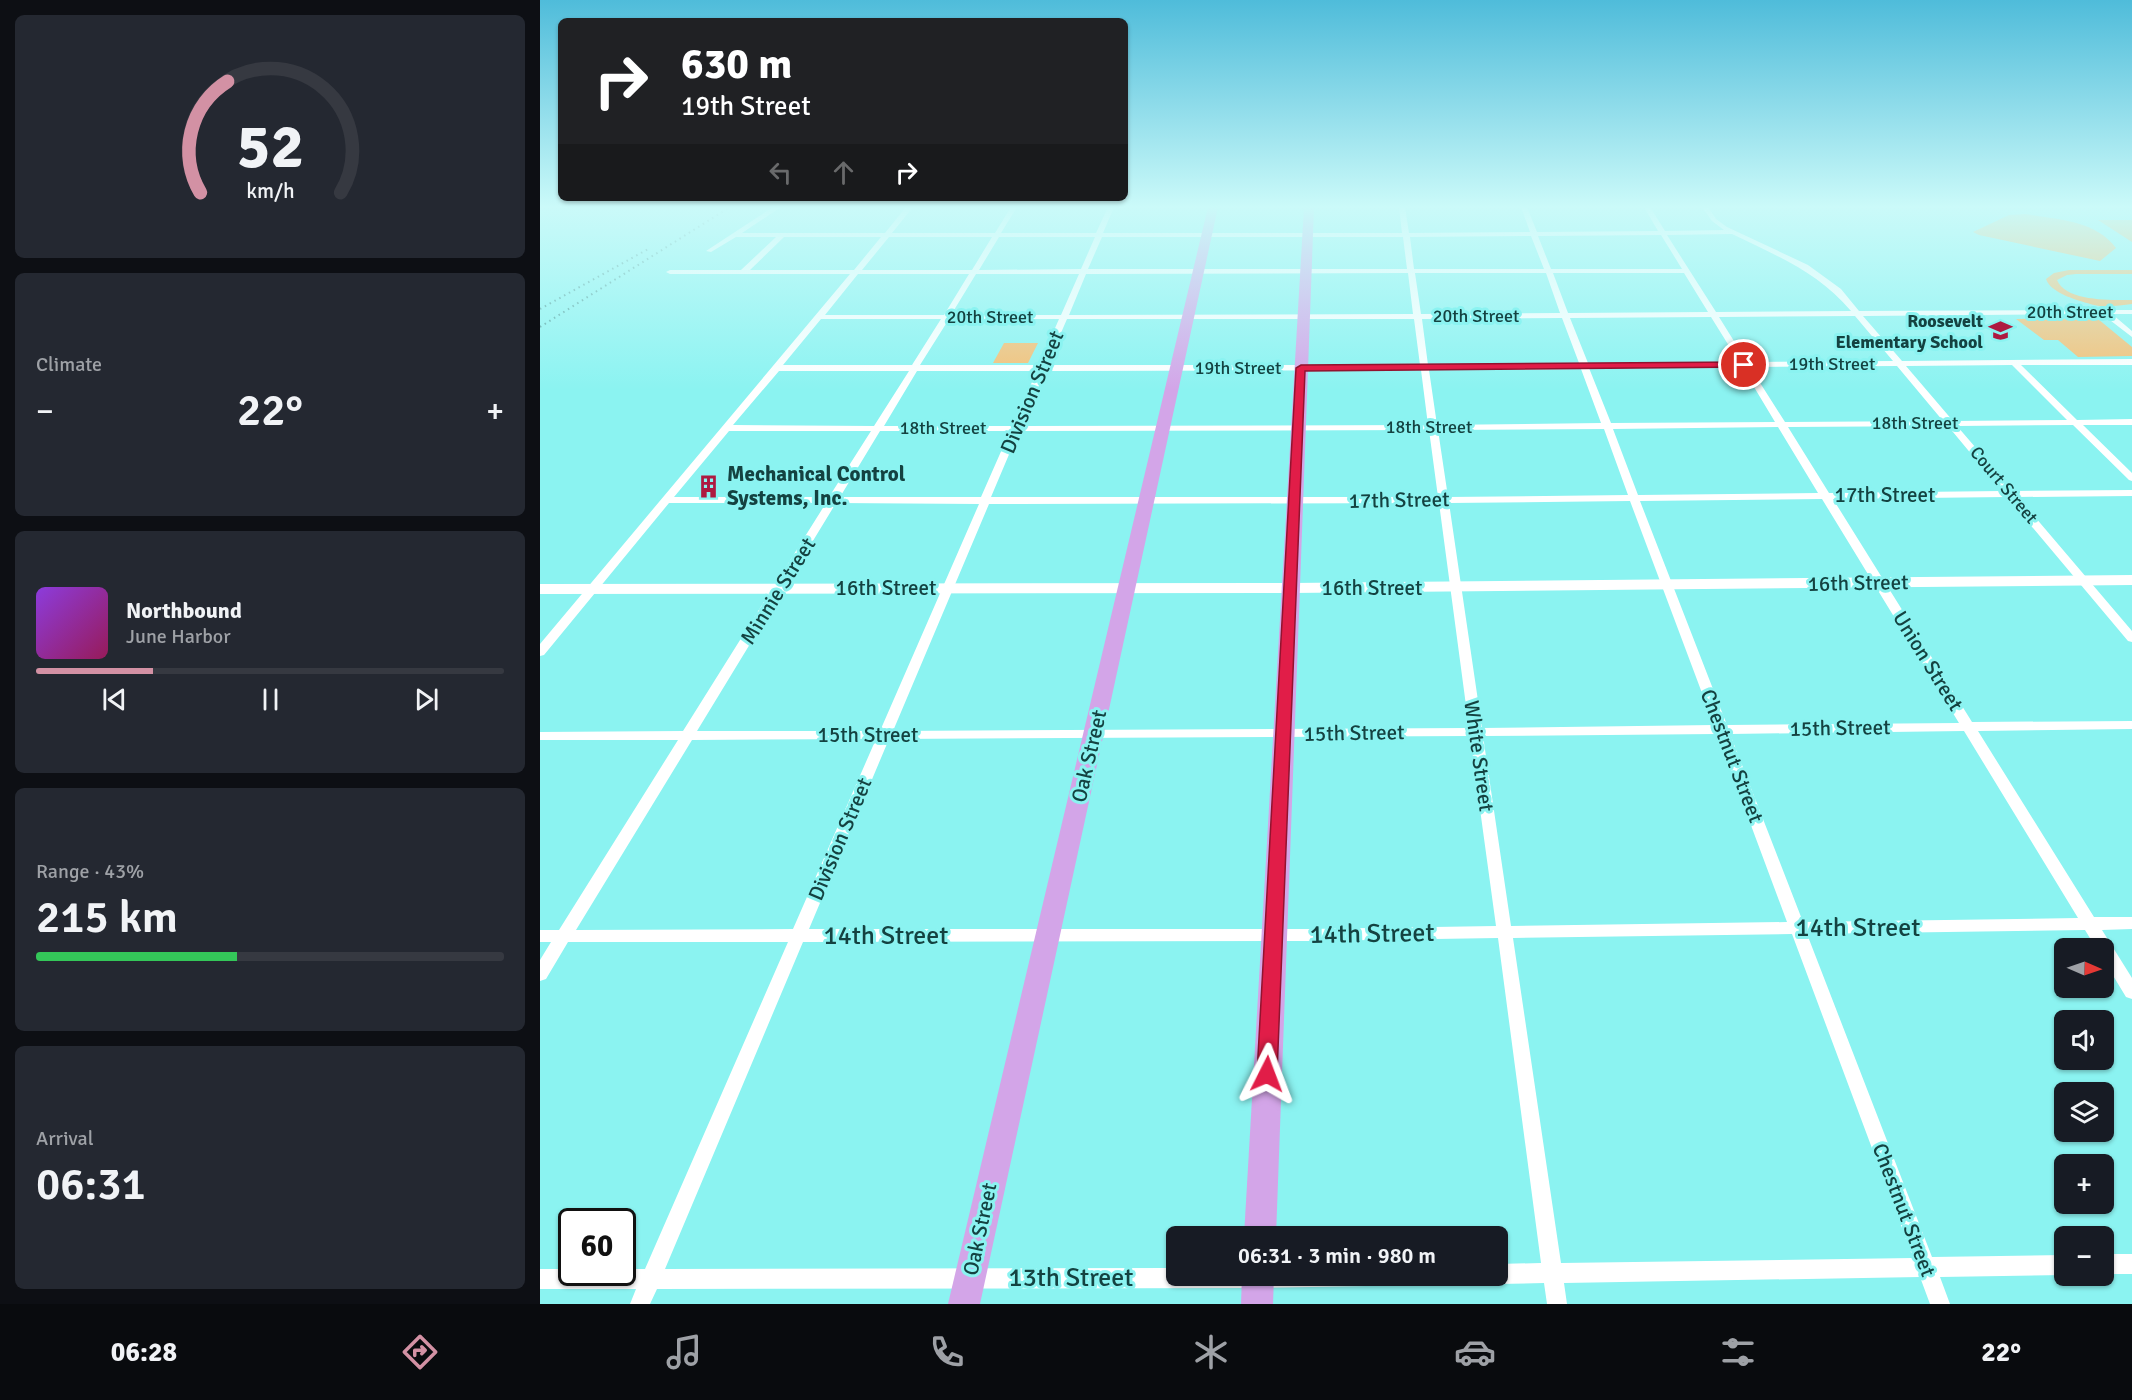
<!DOCTYPE html>
<meta charset="utf-8">
<style>
body{margin:0;font-family:Signika,sans-serif;background:#242831;color:#f1f3f6;height:100vh;display:flex;flex-direction:column;font-size:22px;white-space:nowrap}
*{box-sizing:border-box;margin:0}
p{font-size:20px;color:#9ea1a6}
.icon{flex:none;width:33px;height:33px;fill:none;stroke:currentColor;stroke-width:2;stroke-linecap:round;stroke-linejoin:round}
.map{position:relative;flex:1;overflow:hidden}
.sheet{display:flex;flex-direction:column;gap:15px;padding:15px;background:#0d0f14;width:540px}
.sheet>*{flex:none}
.top-card{position:absolute;left:18px;top:18px;width:570px;height:183px;border-radius:9px;box-shadow:0 2px 4px #0004;background:#202124;color:#fff;overflow:hidden}
.needle{width:39px;rotate:92deg}
.buttons{position:absolute;left:1514px;top:938px;display:grid;gap:12px}
.buttons a{display:grid;place-items:center;width:60px;height:60px;border-radius:9px;background:#171b24;box-shadow:0 2px 4px #0004;font-size:30px}
.speed{position:absolute;left:18px;top:1208px;display:flex;gap:12px;font-size:30px;font-weight:700;text-align:center}
.speed>*{display:grid;place-content:center;width:78px;height:78px;border-radius:50%;background:#171b24;box-shadow:0 2px 4px #0004;line-height:1}
.speed .limit{border:3px solid #111;border-radius:9px;background:#fff;color:#111}
.pin{position:absolute;display:grid;place-items:center;width:51px;height:51px;color:#fff;margin:-26px;border:3px solid #fff;border-radius:50%;box-shadow:0 2px 6px #0007}
.me{position:absolute;width:66px;margin:-33px;rotate:3deg;stroke-linejoin:round;filter:drop-shadow(0 0 4px #0008)}
.turn{display:flex;align-items:center;gap:21px;height:126px;padding:0 24px;font-size:27px}
.turn .icon{width:78px;height:78px;stroke-width:2.5}
.turn b{display:block;font-size:42px;line-height:51px}
.lanes{display:flex;align-items:center;height:57px;padding:0 24px;background:#0003;justify-content:center;gap:30px;direction:ltr}
.lanes .off{opacity:.35}
.big{font-size:45px;font-weight:600;line-height:1.1}
.sheet .tile{flex:1;display:flex;flex-direction:column;justify-content:center;gap:9px;min-width:0;padding:0 21px;border-radius:9px;background:#242831}
.sheet .dial{align-items:center;gap:0}
.dial svg{height:156px;overflow:visible;fill:none;stroke:#363941;stroke-width:7;stroke-linecap:round;text-anchor:middle}
.dial text{fill:#f1f3f6;stroke:none}
.song{display:flex;align-items:center;gap:18px}
.cover{width:72px;height:72px;border-radius:9px;background:linear-gradient(135deg,hsl(270 70% 55%),hsl(330 70% 35%))}
.played{height:6px;border-radius:3px;background:linear-gradient(90deg,#d391a4 25%,#363941 25%)}
.keys{display:flex;justify-content:space-around;direction:ltr}
.heat{display:flex;justify-content:space-between;align-items:center;font-size:33px;direction:ltr}
.charge{height:9px;border-radius:4px;background:linear-gradient(90deg,#34c759 43%,#363941 0)}
.trip{position:absolute;left:626px;top:1226px;width:342px;height:60px;border-radius:9px;background:#171b24;box-shadow:0 2px 4px #0004;font-weight:600;line-height:60px;text-align:center}
.tabs{display:flex;height:96px;justify-content:space-around;align-items:center;background:#090b0e;color:#9ea1a6}
.tabs .icon{width:42px;height:42px}
.tabs .on{color:#d391a4}
.tabs b{font-size:27px;color:#f1f3f6}
main{display:flex;flex:1;min-height:0}
.map>svg:first-child{display:block}
</style>
<main>
<section class="sheet">
<div class="tile dial"><svg viewBox="0 0 100 80">
<path d="M14 69A42 42 0 1 1 86 69"/>
<path d="M14 69A42 42 0 0 1 28 12" stroke="#d391a4"/>
<text x="50" y="56" font-size="32" font-weight="700">52</text>
<text x="50" y="72" font-size="11">km/h</text>
</svg></div>
<div class="tile"><p>Climate</p>
<div class="heat"><a>−</a><b class="big">22°</b><a>+</a></div>
</div>
<div class="tile">
<div class="song"><i class="cover"></i><div><b>Northbound</b><p>June Harbor</p></div></div>
<div class="played"></div>
<div class="keys"><svg class="icon" aria-label="previous" viewBox="0 0 24 24"><path d="M18 5L8 12l10 7zM5 5v14"/></svg><svg class="icon" aria-label="pause" viewBox="0 0 24 24"><path d="M8 5v14M16 5v14"/></svg><svg class="icon" aria-label="next" viewBox="0 0 24 24"><path d="M6 5l10 7-10 7zM19 5v14"/></svg></div>
</div>
<div class="tile"><p>Range · 43%</p><b class="big">215 km</b><div class="charge"></div></div>
<div class="tile"><p>Arrival</p><b class="big">06:31</b></div>
</section>
<div class="map">
<svg width="1592" height="1304" viewBox="0 0 1592 1304">
<rect width="100%" height="100%" fill="#8bf3f1"/>
<!-- green -->
<g fill="#f5bf75">
<path d="M 1486,214 C 1518,220 1555,220 1576,248 L 1560,261 L 1439,235 L 1433,232 L 1469,215 Z"/>
<path d="M 1558,220 L 1592,220 L 1592,242 Z"/>
<path d="M 1529,270 L 1592,270 L 1592,274 L 1536,274 L 1527,275 L 1517,280 C 1526,302 1573,300 1592,300 L 1592,304 C 1581,305 1565,308 1554,305 C 1540,301 1511,294 1506,279 L 1514,273 Z"/>
<path d="M 1551,318 L 1558,319 L 1592,347 L 1592,356 L 1538,357 L 1518,340 L 1504,340 L 1476,319 Z"/>
<path d="M 464,343 L 498,343 L 488,363 L 453,363 Z"/>
</g>
<g fill="none" stroke-linecap="round" stroke-linejoin="round">
<!-- street -->
<g fill="#fff" fill-rule="evenodd">
<path d="M 233,207 L 241,207 L 202,233 L 345,233 L 366,207 L 373,207 L 352,233 L 455,233 L 471,207 L 477,207 L 461,233 L 556,233 L 568,207 L 574,207 L 563,233 L 862,233 L 859,207 L 865,207 L 869,233 L 990,232 L 981,207 L 987,207 L 997,232 L 1118,231 L 1104,207 L 1110,207 L 1125,231 L 1184,230 L 1172,221 L 1162,207 L 1168,207 L 1176,219 L 1187,227 L 1268,265 L 1301,289 L 1319,311 L 1592,310 L 1592,314 L 1572,314 L 1592,331 L 1592,337 L 1562,314 L 1323,316 L 1362,361 L 1592,359 L 1592,365 L 1481,365 L 1537,420 L 1592,419 L 1592,425 L 1543,425 L 1592,473 L 1592,481 L 1589,480 L 1533,425 L 1417,426 L 1473,491 L 1592,490 L 1592,496 L 1478,497 L 1592,631 L 1592,642 L 1588,641 L 1467,497 L 1293,499 L 1432,722 L 1592,721 L 1592,729 L 1438,731 L 1554,917 L 1592,917 L 1592,929 L 1562,930 L 1592,978 L 1592,999 L 1586,997 L 1563,959 L 1563,948 L 1556,948 L 1545,930 L 1267,934 L 1392,1257 L 1524,1255 L 1524,1275 L 1400,1277 L 1410,1304 L 1390,1304 L 1380,1277 L 1024,1283 L 1027,1304 L 1007,1304 L 1004,1283 L 957,1284 L 950,1281 L 948,1275 L 957,1275 L 957,1264 L 1001,1263 L 958,938 L 768,941 L 263,942 L 125,1269 L 636,1268 L 636,1275 L 892,1275 L 889,1282 L 882,1285 L 718,1288 L 117,1289 L 110,1304 L 90,1304 L 96,1289 L 0,1289 L 0,1269 L 32,1269 L 32,1272 L 82,1272 L 82,1269 L 105,1269 L 248,942 L 28,942 L 6,979 L 0,981 L 0,960 L 11,942 L 0,942 L 0,930 L 19,930 L 138,740 L 0,740 L 0,732 L 143,731 L 286,503 L 129,503 L 4,655 L 0,656 L 0,644 L 310,274 L 130,274 L 126,272 L 130,270 L 201,270 L 236,237 L 196,237 L 171,252 L 166,251 ZM 1192,234 C 1237,256 1278,272 1311,311 L 1176,312 L 1127,235 ZM 1121,235 L 1142,269 L 1011,269 L 998,236 ZM 991,236 L 1004,269 L 874,269 L 870,237 ZM 244,237 L 341,237 L 314,270 L 210,270 ZM 349,237 L 452,237 L 432,270 L 322,270 ZM 459,237 L 555,237 L 541,269 L 439,270 ZM 562,237 L 863,237 L 867,269 L 548,269 ZM 868,273 L 873,314 L 529,315 L 546,274 ZM 875,273 L 1006,273 L 1020,313 L 881,314 ZM 1013,273 L 1144,273 L 1168,312 L 1028,313 ZM 318,274 L 429,274 L 404,315 L 285,315 ZM 436,274 L 539,274 L 521,315 L 411,315 ZM 1315,316 L 1353,361 L 1207,362 L 1179,317 ZM 1171,317 L 1199,362 L 1048,363 L 1030,318 ZM 1022,318 L 1039,363 L 888,365 L 882,319 ZM 281,319 L 401,319 L 372,365 L 243,365 ZM 409,319 L 519,319 L 499,365 L 380,365 ZM 527,319 L 874,319 L 880,365 L 507,365 ZM 1472,365 L 1527,420 L 1413,421 L 1366,366 ZM 1357,366 L 1403,421 L 1245,422 L 1210,367 ZM 1202,367 L 1235,422 L 1071,423 L 1049,368 ZM 1041,369 L 1061,423 L 897,425 L 889,370 ZM 881,370 L 888,425 L 482,426 L 505,371 ZM 239,371 L 369,371 L 334,426 L 193,425 ZM 377,371 L 497,371 L 472,426 L 344,426 ZM 1408,426 L 1462,491 L 1289,493 L 1248,427 ZM 1238,427 L 1278,493 L 1098,495 L 1073,429 ZM 1064,429 L 1088,495 L 908,497 L 898,430 ZM 889,430 L 898,497 L 451,497 L 479,431 ZM 189,431 L 331,431 L 289,497 L 134,497 ZM 340,431 L 470,431 L 441,497 L 300,497 ZM 1282,499 L 1419,723 L 1187,725 L 1100,501 ZM 1090,501 L 1174,725 L 942,728 L 909,503 ZM 296,503 L 439,504 L 340,731 L 157,731 ZM 899,503 L 929,728 L 353,731 L 449,504 ZM 1424,731 L 1538,918 L 1263,922 L 1190,734 ZM 1177,734 L 1247,922 L 971,926 L 943,736 ZM 930,736 L 956,926 L 768,929 L 269,929 L 349,739 ZM 336,739 L 253,929 L 36,930 L 152,740 ZM 1252,934 L 1373,1258 L 1021,1263 L 973,938 Z"/>
<rect x="1563" y="1254" width="29" height="20"/>
</g>
<!-- secondary -->
<path fill="#fff" fill-rule="evenodd" d="M 1592,575 L 1592,585 L 751,593 L 0,594 L 0,584 L 751,583 Z"/>
<!-- primary -->
<g fill="#d3a5e8" fill-rule="evenodd">
<path d="M 668,207 L 678,207 L 440,1304 L 408,1304 Z"/>
<path d="M 764,207 L 774,207 L 736,1236 L 704,1236 Z"/>
<path d="M 702,1275 L 734,1275 L 733,1304 L 701,1304 Z"/>
</g>
<!-- rail -->
<g stroke="#54a09f" stroke-width="2" stroke-dasharray="1.5 4" stroke-linecap="butt">
<path d="M 0,309 L 110,248"/>
<path d="M 0,327 L 190,207"/>
</g>
</g>
<!-- sky -->
<linearGradient id="sky" x2="0" y2="1"><stop stop-color="#4fbcda"/><stop offset="0.53" stop-color="#cbfaf9"/><stop offset="1" stop-color="#cbfaf9" stop-opacity="0"/></linearGradient>
<rect width="1592" height="390" fill="url(#sky)"/>
<!-- route -->
<path fill="#e11d48" stroke="#92132f" stroke-width="1.5" d="M 1204,362 L 1207,363 L 1207,367 L 765,371 L 737,1074 L 734,1080 L 727,1083 L 720,1080 L 717,1074 L 756,368 L 761,365 Z"/>
<!-- icons -->
<defs>
<symbol id="school-bare" viewBox="-9 -9 18 18"><path d="M0-5L7-2L0 1L-7-2ZM-4 1L0 2.5L4 1V4Q0 6-4 4Z" fill="#ae1940" stroke="#8bf3f1" stroke-width="2.5" paint-order="stroke"/></symbol>
<symbol id="building-bare" viewBox="-9 -9 18 18"><path d="M-4-6H4V6H1V3H-1V6H-4ZM-2.5-4.3h1.7v1.8h-1.7ZM.8-4.3h1.7v1.8H.8ZM-2.5-1h1.7V.8h-1.7ZM.8-1h1.7V.8H.8Z" fill="#ae1940" stroke="#8bf3f1" stroke-width="2.5" paint-order="stroke"/></symbol>
</defs>
<g fill-rule="evenodd">
<use href="#school-bare" x="1444" y="314" width="33" height="33"/>
<use href="#building-bare" x="152" y="470" width="33" height="33"/>
</g>
<g text-anchor="middle" dominant-baseline="central" stroke-width="6" stroke-linejoin="round" paint-order="stroke">
<!-- far-street labels -->
<g font-size="18" fill="#144241" stroke="#8bf3f1">
<text x="1530" y="312">20th Street</text>
<text x="936" y="316">20th Street</text>
<text x="450" y="317">20th Street</text>
<text x="1292" y="364">19th Street</text>
<text x="698" y="368">19th Street</text>
<text x="1375" y="423">18th Street</text>
<text x="889" y="427">18th Street</text>
<text x="403" y="428">18th Street</text>
<text transform="translate(1464 485) rotate(50)">Court Street</text>
</g>
<!-- far-poi labels -->
<g font-size="18" font-weight="bold" fill="#144241" stroke="#8bf3f1" text-anchor="end">
<text x="1443" y="321">Roosevelt<tspan x="1443" dy="21">Elementary School</tspan></text>
</g>
<!-- street labels -->
<g font-size="21" fill="#144241" stroke="#8bf3f1">
<text transform="translate(492 392) rotate(-67)">Division Street</text>
<text x="1345" y="495">17th Street</text>
<text transform="translate(859 500) rotate(-1)">17th Street</text>
<text transform="translate(1318 583) rotate(-1)">16th Street</text>
<text x="346" y="588">16th Street</text>
<text x="832" y="588">16th Street</text>
<text transform="translate(238 591) rotate(-58)">Minnie Street</text>
<text transform="translate(1388 661) rotate(58)">Union Street</text>
<text transform="translate(1300 728) rotate(-1)">15th Street</text>
<text transform="translate(814 733) rotate(-1)">15th Street</text>
<text x="328" y="735">15th Street</text>
<text transform="translate(549 756) rotate(-77)">Oak Street</text>
<text transform="translate(939 756) rotate(82)">White Street</text>
<text transform="translate(1192 756) rotate(69)">Chestnut Street</text>
<text transform="translate(300 839) rotate(-67)">Division Street</text>
<text transform="translate(1364 1210) rotate(69)">Chestnut Street</text>
<text transform="translate(440 1229) rotate(-78)">Oak Street</text>
</g>
<!-- poi labels -->
<g font-size="21" font-weight="bold" fill="#144241" stroke="#8bf3f1" text-anchor="start">
<text x="187" y="474">Mechanical Control<tspan x="187" dy="24">Systems, Inc.</tspan></text>
</g>
<!-- near-street labels -->
<g font-size="26" fill="#144241" stroke="#8bf3f1">
<text x="1318" y="928">14th Street</text>
<text transform="translate(832 934) rotate(-1)">14th Street</text>
<text x="346" y="936">14th Street</text>
<text x="531" y="1278">13th Street</text>
</g>
</g>
</svg>
<div class="buttons">
<a><svg class="needle" viewBox="-14 -14 28 28"><path d="M0-13l5 13h-10z" fill="#e53935"/><path d="M0 13l5-13h-10z" fill="#9ea1a6"/></svg></a>
<a><svg class="icon" aria-label="sound" viewBox="0 0 24 24"><path d="M4 9h4l5-4v14l-5-4H4zM17 9q2 3 0 6"/></svg></a>
<a><svg class="icon" aria-label="layers" viewBox="0 0 24 24"><path d="M12 4l9 5-9 5-9-5zM3 14l9 5 9-5"/></svg></a>
<a>+</a>
<a>−</a>
</div>
<div class="speed"><div class="limit">60</div></div>
<div class="pin" style="left:1204px;top:365px;background:#d93025"><svg class="icon" aria-label="arrive" viewBox="0 0 24 24"><path d="M6 21V4h12l-3 4 3 4H6"/></svg></div>
<svg class="me" style="left:727px;top:1074px" viewBox="-20 -20 40 40"><path d="M0-17L14 15 0 8-14 15z" fill="#e11d48" stroke="#fff" stroke-width="4"/></svg>
<div class="trip">06:31 · 3 min · 980 m</div>
<div class="top-card">
<div class="turn"><svg class="icon" aria-label="right" viewBox="0 0 24 24"><path d="M7 20v-9h11M14 6l5 5-5 5"/></svg><div><b>630 m</b>19th Street</div></div>
<div class="lanes"><svg class="icon off" aria-label="left" viewBox="0 0 24 24"><path d="M17 20v-9H6M10 6l-5 5 5 5"/></svg><svg class="icon off" aria-label="ahead" viewBox="0 0 24 24"><path d="M12 20V5M6 11l6-6 6 6"/></svg><svg class="icon" aria-label="right" viewBox="0 0 24 24"><path d="M7 20v-9h11M14 6l5 5-5 5"/></svg></div>
</div>
</div>
</main>
<nav class="tabs">
<b>06:28</b>
<svg class="icon on" aria-label="directions" viewBox="0 0 24 24"><path d="M12 3l9 9-9 9-9-9zM9 14v-3h6M13 9l2 2-2 2"/></svg>
<svg class="icon" aria-label="music" viewBox="0 0 24 24"><path d="M9 18V5l10-2v13"/><circle cx="6" cy="18" r="3"/><circle cx="16" cy="16" r="3"/></svg>
<svg class="icon" aria-label="phone" viewBox="0 0 24 24"><path d="M5 4h4l2 5-3 2q2 4 5 5l2-3 5 2v4C11 20 4 13 5 4z"/></svg>
<svg class="icon" aria-label="climate" viewBox="0 0 24 24"><path d="M12 3v18M4 7l16 10M4 17L20 7"/></svg>
<svg class="icon" aria-label="car" viewBox="0 0 24 24"><path d="M5 17H2v-5l4-1 3-4h7l3 4 3 1v5h-3M9 17h6M6 11h13"/><circle cx="7" cy="17" r="2"/><circle cx="17" cy="17" r="2"/></svg>
<svg class="icon" aria-label="filters" viewBox="0 0 24 24"><path d="M4 7h16M4 17h16"/><circle cx="9" cy="7" r="2"/><circle cx="15" cy="17" r="2"/></svg>
<b>22°</b>
</nav>
